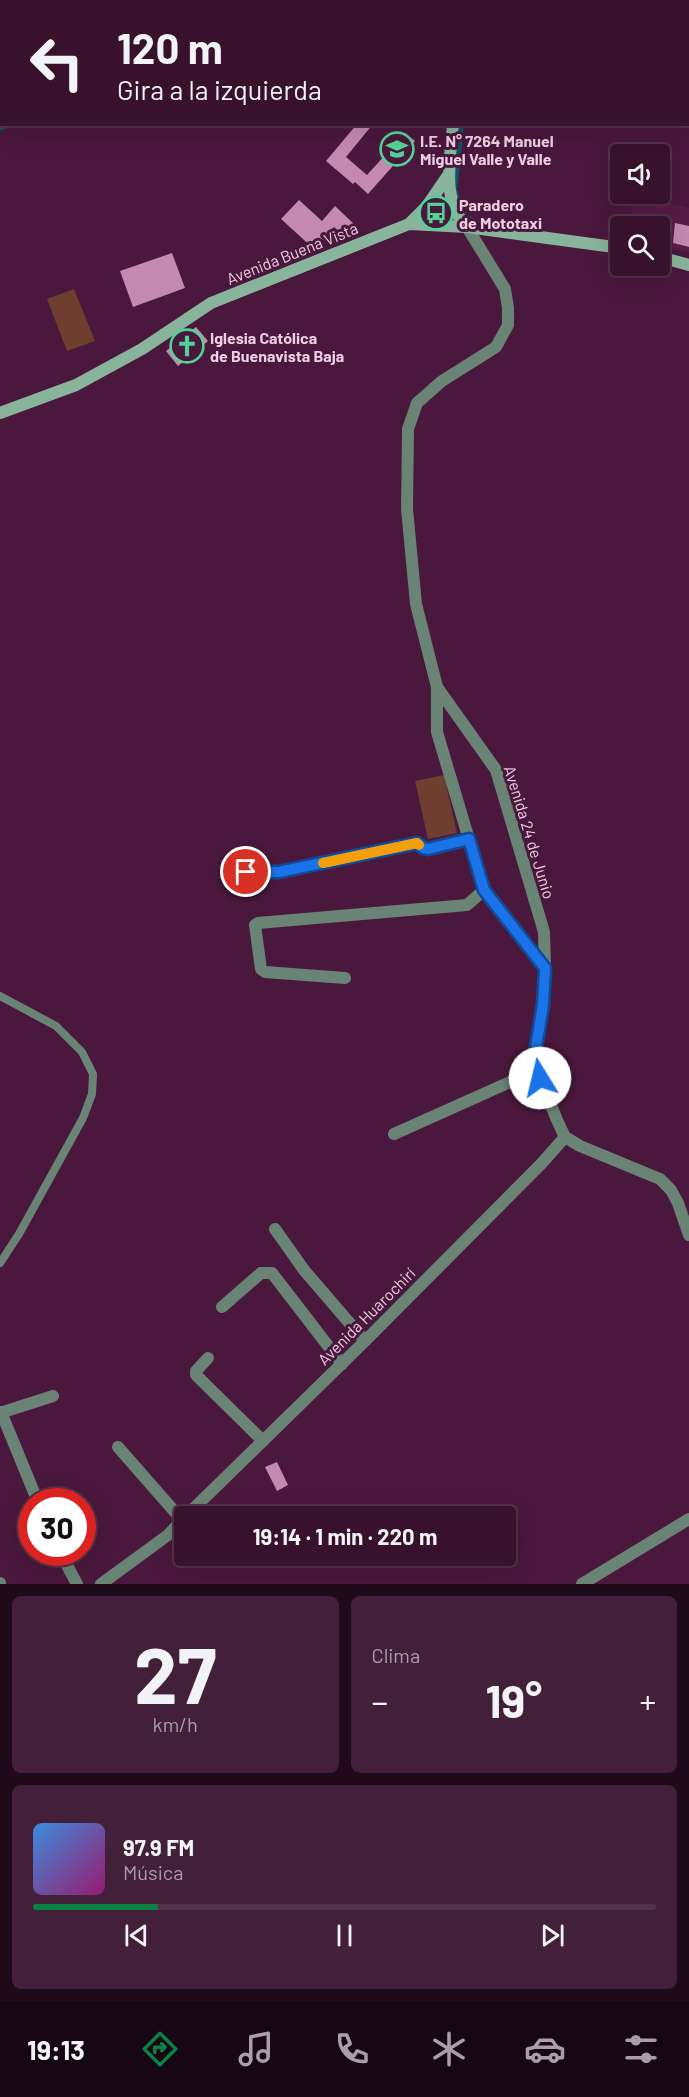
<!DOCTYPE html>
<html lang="es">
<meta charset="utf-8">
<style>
body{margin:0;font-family:Barlow,sans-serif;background:#432039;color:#f1f3f6;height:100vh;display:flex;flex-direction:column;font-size:22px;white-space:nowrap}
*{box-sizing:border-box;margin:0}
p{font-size:20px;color:#ab9eaa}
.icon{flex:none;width:33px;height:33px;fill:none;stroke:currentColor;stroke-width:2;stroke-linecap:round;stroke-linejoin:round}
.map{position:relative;height:1584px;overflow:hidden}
.details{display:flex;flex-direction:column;gap:12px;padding:12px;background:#1f0a19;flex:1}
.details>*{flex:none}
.hud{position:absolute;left:0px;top:0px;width:690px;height:126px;box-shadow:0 6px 24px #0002,0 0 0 2px #523249;background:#38122d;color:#f1f3f6;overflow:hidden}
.controls{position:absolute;left:610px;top:144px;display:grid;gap:12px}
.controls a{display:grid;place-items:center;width:60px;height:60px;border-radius:6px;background:#38122d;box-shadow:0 6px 24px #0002,0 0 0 2px #523249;font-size:30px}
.speed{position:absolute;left:18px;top:1488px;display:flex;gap:12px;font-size:30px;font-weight:700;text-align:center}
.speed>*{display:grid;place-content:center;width:78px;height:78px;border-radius:50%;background:#38122d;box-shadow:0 6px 24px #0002,0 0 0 2px #523249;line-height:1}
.speed .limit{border:9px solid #d22;background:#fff;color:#111}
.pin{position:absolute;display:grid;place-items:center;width:51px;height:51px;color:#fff;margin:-26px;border:3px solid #fff;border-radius:50%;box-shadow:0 2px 6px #0007}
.me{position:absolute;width:66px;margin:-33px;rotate:351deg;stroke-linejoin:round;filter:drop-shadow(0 0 4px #0008)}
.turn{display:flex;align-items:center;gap:21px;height:126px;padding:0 18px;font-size:27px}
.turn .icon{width:78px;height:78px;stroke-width:2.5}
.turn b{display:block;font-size:42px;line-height:51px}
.big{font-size:45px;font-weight:700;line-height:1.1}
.details .tile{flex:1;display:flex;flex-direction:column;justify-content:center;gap:9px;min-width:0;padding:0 21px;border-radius:9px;background:#432039}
.details .dial{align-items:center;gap:0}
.dial b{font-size:78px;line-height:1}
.song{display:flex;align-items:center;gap:18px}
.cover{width:72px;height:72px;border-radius:9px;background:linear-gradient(135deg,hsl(210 70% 55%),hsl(320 70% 35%))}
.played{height:6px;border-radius:3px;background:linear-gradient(90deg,#0b8043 20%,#523249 20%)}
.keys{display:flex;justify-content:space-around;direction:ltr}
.heat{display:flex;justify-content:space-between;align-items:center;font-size:33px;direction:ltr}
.details .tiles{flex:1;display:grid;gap:12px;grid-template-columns:1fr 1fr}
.tile:last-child{grid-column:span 2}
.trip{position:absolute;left:174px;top:1506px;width:342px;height:60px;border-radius:6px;background:#38122d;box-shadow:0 6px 24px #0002,0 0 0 2px #523249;font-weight:700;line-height:60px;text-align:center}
.tab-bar{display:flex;height:96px;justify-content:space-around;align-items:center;background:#160712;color:#ab9eaa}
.tab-bar .icon{width:42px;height:42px}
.tab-bar .active{color:#0b8043}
.tab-bar b{font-size:27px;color:#f1f3f6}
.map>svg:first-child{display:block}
</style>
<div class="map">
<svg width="689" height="1584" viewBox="0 0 689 1584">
<rect width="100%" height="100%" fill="#4a183c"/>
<!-- built -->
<path fill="#571d47" d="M 636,195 L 689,208 L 689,252 L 660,247 L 660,226 L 628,226 Z"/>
<!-- green -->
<g fill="#6e3e2e">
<path d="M 74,289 L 95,341 L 67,351 L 47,299 Z"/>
<path d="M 444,775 L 457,833 L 428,839 L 415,781 Z"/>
</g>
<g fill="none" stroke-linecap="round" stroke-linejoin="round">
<!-- stream -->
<g stroke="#105365" stroke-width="4.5">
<path d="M 681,0 L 684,2"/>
<path d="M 353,2 L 356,0"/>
<path d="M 474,2 L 475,0"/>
<path d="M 688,3 L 689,4"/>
<path d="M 462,124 L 455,190 L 464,216 L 483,224"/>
<path d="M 0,128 L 12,124"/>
</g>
</g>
<!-- building -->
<g fill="#c389af">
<path d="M 357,124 L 373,124 L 346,157 L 367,175 L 405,133 L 415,141 L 368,194 L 355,182 L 353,184 L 326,161 Z"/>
<path d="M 299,200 L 322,221 L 335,206 L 356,226 L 346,237 L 334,227 L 314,249 L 281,219 Z"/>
<path d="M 675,223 L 689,226 L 689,247 L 673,243 Z"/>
<path d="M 172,253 L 185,288 L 133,307 L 120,271 Z"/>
<path d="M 196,327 L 208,341 L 178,366 L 166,351 Z"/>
<path d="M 277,1462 L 288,1485 L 277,1491 L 265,1467 Z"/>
</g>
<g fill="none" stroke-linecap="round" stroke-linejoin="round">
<!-- lane -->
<g stroke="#698474" stroke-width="8">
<path d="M 246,872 L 279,872 L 417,843 L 423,848 L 428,849 L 469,839"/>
<path d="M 0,996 L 56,1026 L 82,1052 L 93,1074 L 92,1094 L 83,1118 L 19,1234 L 0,1263"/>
</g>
<!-- street -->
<g stroke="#698474" stroke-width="12">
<path d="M 0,52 L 2,52"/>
<path d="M 467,227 L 505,289 L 508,308 L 508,325 L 496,347 L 442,381 L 417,403 L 408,429 L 407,509 L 416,604 L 437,687 L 496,770 L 544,932 L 545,968 L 543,1005 L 535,1053 L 540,1078 L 557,1120 L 565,1137 L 580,1146 L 660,1179 L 671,1190 L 678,1203 L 689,1235"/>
<path d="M 437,687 L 437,732 L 484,890 L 545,968"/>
<path d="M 345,978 L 265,972 L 261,969 L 255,925 L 258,923 L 467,905 L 484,890"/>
<path d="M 394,1134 L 539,1069"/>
<path d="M 275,1229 L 304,1270 L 365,1341"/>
<path d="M 222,1307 L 261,1273 L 272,1273 L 342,1364"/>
<path d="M 208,1358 L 196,1371 L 196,1375 L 263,1441"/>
<path d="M 1,1412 L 38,1502"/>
<path d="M 0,1413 L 53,1396"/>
<path d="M 118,1447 L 182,1520"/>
<path d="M 186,1516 L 365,1341 L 542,1163 L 565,1137"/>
<path d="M 60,1552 L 77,1584"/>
<path d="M 0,1583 L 0,1584"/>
<path d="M 101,1584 L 168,1535 L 184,1518"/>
<path d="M 582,1584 L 689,1519"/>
</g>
<!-- secondary -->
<g stroke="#88b49b" stroke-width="12">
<path d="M 464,2 L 464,0"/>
<path d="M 453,124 C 451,158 440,201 467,227"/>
<path d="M 409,224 L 427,206 L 449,174"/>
<path d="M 660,257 L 689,265"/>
<path d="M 0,413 L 76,385 L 142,349 L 211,303 L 409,224 L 467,227 L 621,248"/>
</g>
</g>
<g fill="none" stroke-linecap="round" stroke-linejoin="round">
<defs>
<path id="route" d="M 246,872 L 279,872 L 417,843 L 423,848 L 428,849 L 469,839 L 484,890 L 545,968 L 543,1005 L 535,1053 L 540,1078"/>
</defs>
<!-- route casing -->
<use href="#route" stroke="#114b97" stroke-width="15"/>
<!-- route -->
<use href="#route" stroke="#1a73e8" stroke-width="10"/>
<!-- slow -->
<path stroke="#f59e0b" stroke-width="10" d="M 323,863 L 417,843 L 419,845"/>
</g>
<!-- icons -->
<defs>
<symbol id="school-ring" viewBox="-11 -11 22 22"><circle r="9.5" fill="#4a183c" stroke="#51d397" stroke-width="1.5"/><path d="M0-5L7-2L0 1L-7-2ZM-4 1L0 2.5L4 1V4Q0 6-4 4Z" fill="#51d397"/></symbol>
<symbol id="bus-ring" viewBox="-11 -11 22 22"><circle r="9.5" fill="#4a183c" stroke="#51d397" stroke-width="1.5"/><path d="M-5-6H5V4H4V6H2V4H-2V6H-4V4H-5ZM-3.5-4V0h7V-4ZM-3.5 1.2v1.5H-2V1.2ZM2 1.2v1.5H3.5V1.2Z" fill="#51d397"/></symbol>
<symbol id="church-ring" viewBox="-11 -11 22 22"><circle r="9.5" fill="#4a183c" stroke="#51d397" stroke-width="1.5"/><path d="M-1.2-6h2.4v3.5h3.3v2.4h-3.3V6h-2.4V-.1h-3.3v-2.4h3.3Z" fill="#51d397"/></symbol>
</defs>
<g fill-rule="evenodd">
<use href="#school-ring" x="378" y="130" width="38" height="38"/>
<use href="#bus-ring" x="417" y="194" width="38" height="38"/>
<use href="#church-ring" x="168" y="327" width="38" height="38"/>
</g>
<g text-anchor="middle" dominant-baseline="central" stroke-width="6" stroke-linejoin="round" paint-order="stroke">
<!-- poi labels -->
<g font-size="16" font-weight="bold" fill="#eecee2" stroke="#4a183c" text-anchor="start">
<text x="420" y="140">I.E. N° 7264 Manuel<tspan x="420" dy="18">Miguel Valle y Valle</tspan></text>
<text x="459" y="204">Paradero<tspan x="459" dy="18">de Mototaxi</tspan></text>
<text x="210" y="337">Iglesia Católica<tspan x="210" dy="18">de Buenavista Baja</tspan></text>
</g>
<!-- street labels -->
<g font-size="16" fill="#eecee2" stroke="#4a183c">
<text transform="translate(292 253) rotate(-22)">Avenida Buena Vista</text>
<text transform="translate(530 832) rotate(73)">Avenida 24 de Junio</text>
<text transform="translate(366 1316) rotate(-45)">Avenida Huarochirí</text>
</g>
</g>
</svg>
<div class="controls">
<a><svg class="icon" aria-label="sound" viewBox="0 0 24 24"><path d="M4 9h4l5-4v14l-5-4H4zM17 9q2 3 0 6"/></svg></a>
<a><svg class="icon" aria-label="search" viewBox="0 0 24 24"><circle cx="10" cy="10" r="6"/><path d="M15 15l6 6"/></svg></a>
</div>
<div class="speed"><div class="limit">30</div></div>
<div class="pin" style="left:246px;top:872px;background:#d93025"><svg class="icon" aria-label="arrive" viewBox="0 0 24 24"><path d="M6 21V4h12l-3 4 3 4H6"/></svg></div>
<svg class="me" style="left:540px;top:1078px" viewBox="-20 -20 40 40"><circle r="19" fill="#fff"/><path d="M0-13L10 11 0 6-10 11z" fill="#1a73e8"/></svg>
<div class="trip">19:14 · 1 min · 220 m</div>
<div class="hud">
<div class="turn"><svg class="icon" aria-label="left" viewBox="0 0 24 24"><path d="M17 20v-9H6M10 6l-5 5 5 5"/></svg><div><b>120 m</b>Gira a la izquierda</div></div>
</div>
</div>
<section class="details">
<div class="tiles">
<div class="tile dial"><b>27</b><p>km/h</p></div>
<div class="tile"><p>Clima</p>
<div class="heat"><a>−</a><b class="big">19°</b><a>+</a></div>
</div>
<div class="tile">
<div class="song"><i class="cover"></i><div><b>97.9 FM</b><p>Música</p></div></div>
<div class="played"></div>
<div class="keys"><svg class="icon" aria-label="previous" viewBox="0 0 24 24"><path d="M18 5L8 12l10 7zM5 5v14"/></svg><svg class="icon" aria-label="pause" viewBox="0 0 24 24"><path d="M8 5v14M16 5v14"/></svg><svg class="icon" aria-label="next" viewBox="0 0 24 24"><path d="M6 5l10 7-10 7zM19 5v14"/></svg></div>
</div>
</div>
</section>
<nav class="tab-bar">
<b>19:13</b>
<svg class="icon active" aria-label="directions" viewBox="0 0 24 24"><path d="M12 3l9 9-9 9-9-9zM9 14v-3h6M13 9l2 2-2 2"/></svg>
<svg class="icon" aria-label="music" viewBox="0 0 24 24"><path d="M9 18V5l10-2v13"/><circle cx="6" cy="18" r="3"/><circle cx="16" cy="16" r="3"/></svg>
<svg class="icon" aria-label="phone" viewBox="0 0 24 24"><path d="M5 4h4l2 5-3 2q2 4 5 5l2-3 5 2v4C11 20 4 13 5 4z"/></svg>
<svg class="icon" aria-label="climate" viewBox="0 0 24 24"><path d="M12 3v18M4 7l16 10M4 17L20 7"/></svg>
<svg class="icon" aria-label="car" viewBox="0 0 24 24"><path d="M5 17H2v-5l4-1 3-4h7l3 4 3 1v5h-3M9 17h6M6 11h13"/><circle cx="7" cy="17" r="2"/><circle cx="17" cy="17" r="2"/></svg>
<svg class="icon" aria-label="filters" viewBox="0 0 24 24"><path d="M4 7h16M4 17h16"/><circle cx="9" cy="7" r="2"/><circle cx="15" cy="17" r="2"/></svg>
</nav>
